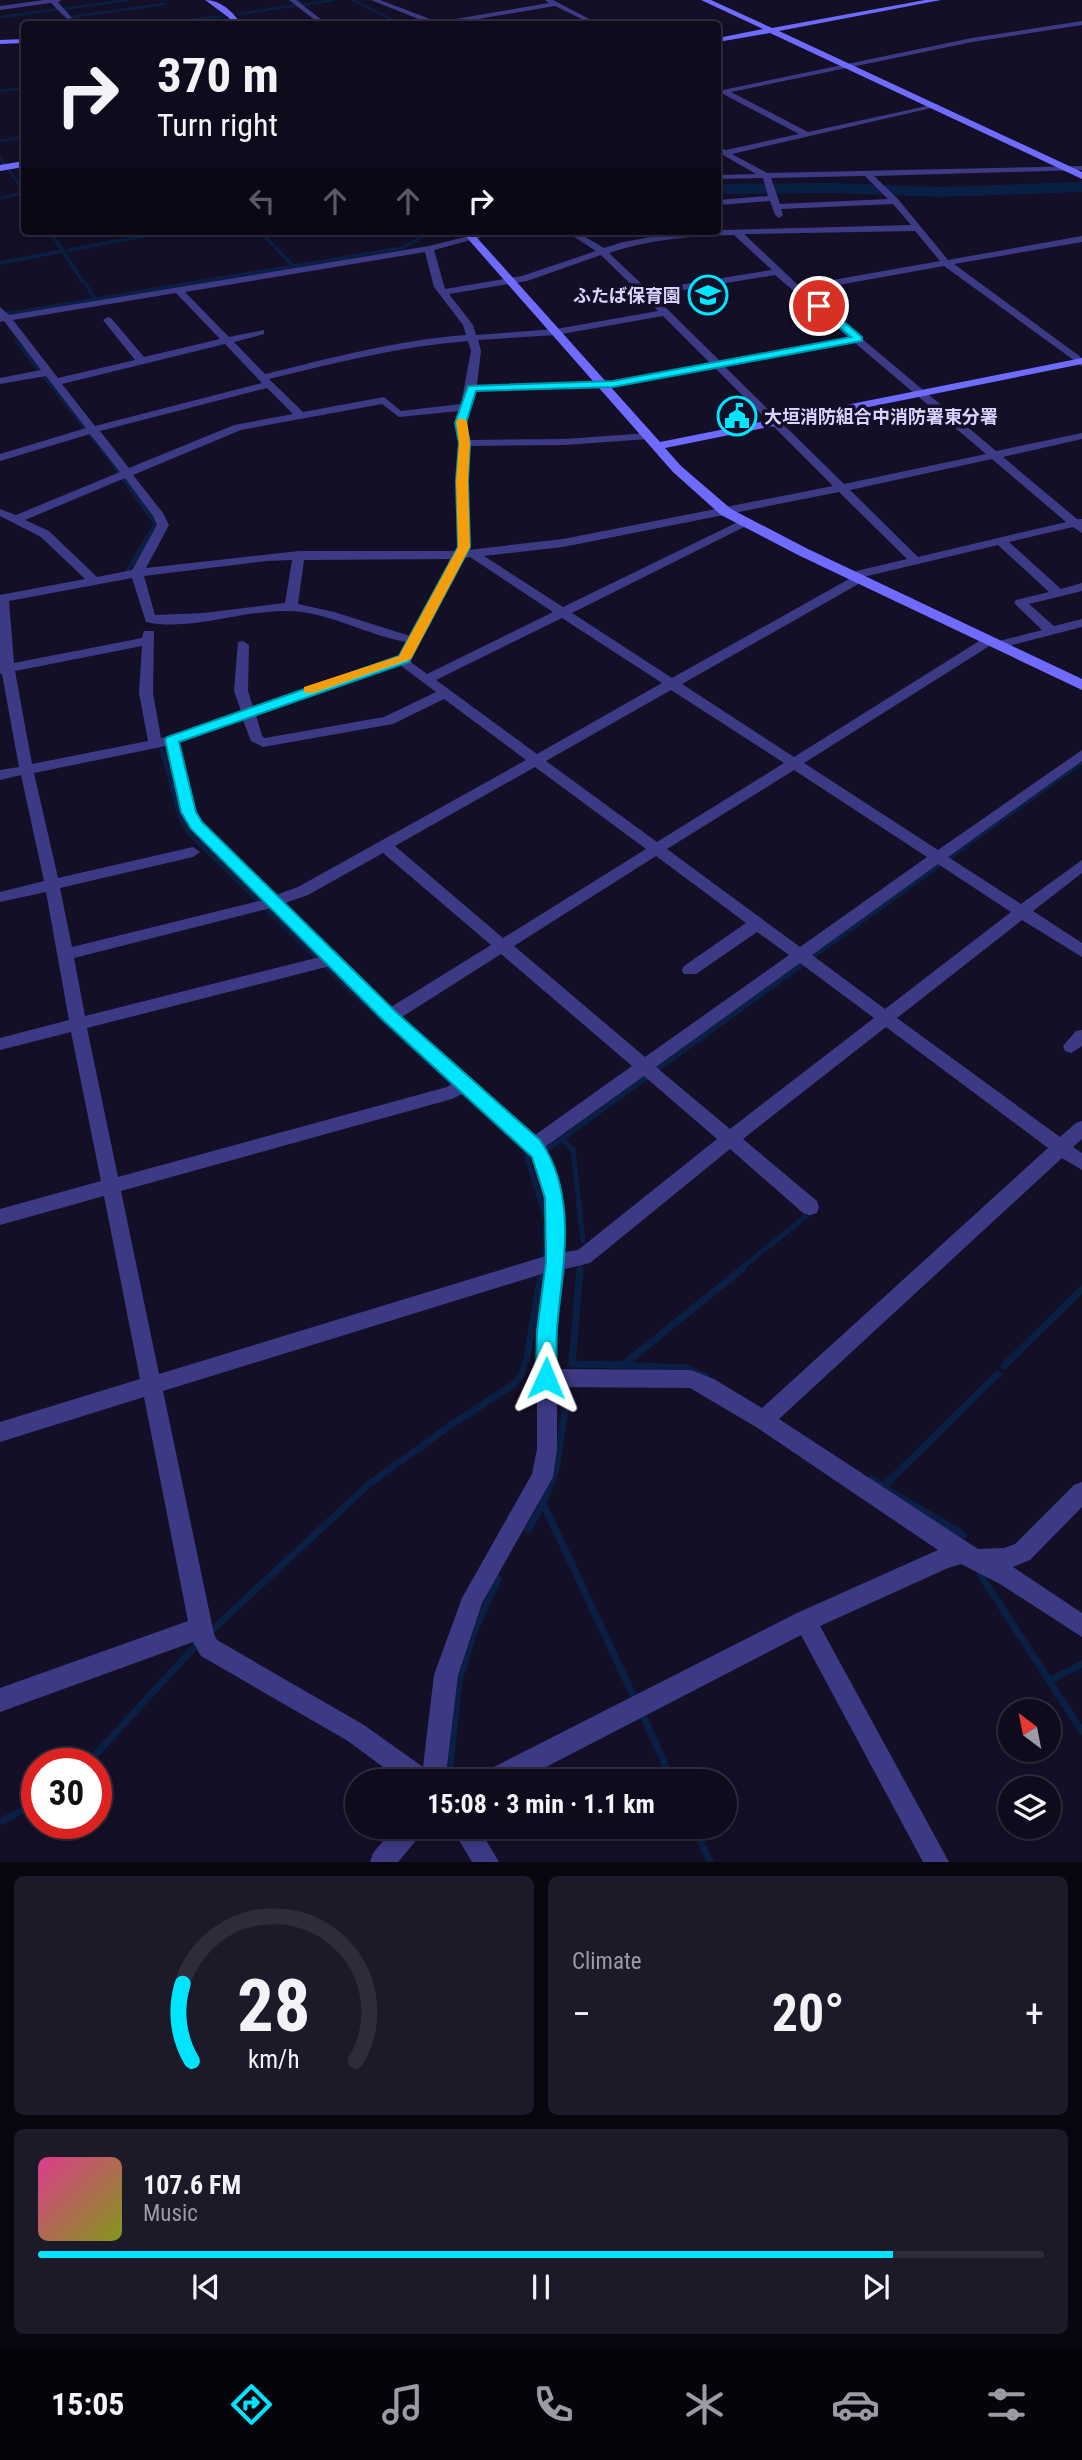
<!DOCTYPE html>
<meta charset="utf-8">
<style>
body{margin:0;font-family:"Roboto Condensed","Noto Sans JP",sans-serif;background:#1c1929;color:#f1f3f6;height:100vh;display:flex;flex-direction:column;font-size:26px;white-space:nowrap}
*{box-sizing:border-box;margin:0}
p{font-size:23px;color:#9b9ba3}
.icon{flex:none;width:38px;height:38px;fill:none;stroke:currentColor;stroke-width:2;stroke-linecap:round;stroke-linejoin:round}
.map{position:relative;height:1862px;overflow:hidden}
.panel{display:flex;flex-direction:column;gap:14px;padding:14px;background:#08060f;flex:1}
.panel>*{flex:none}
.hud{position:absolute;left:21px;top:21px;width:700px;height:214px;border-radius:7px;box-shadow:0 4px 10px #0003,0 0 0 2px #2e2b3b;background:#0e0b1c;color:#f1f3f6;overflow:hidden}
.needle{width:46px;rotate:328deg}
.buttons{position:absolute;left:998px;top:1699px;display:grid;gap:14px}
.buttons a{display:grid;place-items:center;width:63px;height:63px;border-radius:50%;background:#0e0b1c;box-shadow:0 4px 10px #0003,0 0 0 2px #2e2b3b;font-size:35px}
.speed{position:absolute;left:21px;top:1748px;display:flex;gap:14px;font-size:35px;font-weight:700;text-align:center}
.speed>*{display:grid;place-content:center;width:91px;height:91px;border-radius:50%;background:#0e0b1c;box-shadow:0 4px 10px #0003,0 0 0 2px #2e2b3b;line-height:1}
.speed .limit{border:10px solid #d22;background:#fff;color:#111}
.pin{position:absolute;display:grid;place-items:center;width:60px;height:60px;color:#fff;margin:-30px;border:4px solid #fff;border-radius:50%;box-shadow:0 2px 7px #0007}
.me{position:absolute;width:77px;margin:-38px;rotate:1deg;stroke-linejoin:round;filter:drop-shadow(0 0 5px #0008)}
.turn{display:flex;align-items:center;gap:24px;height:147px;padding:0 21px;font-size:32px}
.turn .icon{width:91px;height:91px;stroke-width:2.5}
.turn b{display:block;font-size:49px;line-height:60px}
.lanes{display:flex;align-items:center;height:66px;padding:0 21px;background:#0003;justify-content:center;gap:35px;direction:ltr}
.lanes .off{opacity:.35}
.big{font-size:52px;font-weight:700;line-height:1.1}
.panel .tile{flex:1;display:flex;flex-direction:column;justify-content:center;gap:10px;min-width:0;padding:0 24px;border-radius:10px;background:#1c1929}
.panel .dial{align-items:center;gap:0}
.dial svg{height:182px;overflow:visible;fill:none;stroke:#2e2b3b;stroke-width:7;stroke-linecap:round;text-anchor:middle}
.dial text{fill:#f1f3f6;stroke:none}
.song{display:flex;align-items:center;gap:21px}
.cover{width:84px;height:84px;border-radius:10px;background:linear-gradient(135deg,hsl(330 70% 55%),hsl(70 70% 35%))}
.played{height:7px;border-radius:4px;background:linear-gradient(90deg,#00e5ff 85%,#2e2b3b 85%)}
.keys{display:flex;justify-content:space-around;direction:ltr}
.heat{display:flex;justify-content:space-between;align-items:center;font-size:38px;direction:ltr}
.panel .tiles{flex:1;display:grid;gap:14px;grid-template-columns:1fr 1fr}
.tile:last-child{grid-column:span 2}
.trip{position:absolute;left:345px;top:1769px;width:392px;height:70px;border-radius:35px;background:#0e0b1c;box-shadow:0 4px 10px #0003,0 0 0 2px #2e2b3b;font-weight:700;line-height:70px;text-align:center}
.tab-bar{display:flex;height:112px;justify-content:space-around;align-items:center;background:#06040b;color:#9b9ba3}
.tab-bar .icon{width:49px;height:49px}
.tab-bar .on{color:#00e5ff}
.tab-bar b{font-size:32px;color:#f1f3f6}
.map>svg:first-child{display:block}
</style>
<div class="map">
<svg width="1082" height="1862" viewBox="0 0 1082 1862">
<rect width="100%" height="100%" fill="#130f26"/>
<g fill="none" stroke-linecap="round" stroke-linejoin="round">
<!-- stream-far4 -->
<g stroke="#0a1f44" stroke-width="2.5">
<path d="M 297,0 L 302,5 L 334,0"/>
<path d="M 353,0 L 400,24"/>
<path d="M 63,9 L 127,0"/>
<path d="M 66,12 L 70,17 L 165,4"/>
<path d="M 239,14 L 297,5"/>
<path d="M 2,17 L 58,9"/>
<path d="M 72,19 L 77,24"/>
<path d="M 162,24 L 222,16"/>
<path d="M 0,91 L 24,88"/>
<path d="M 0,141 L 24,137"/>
<path d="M 0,158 L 5,165"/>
<path d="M 0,198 L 24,193 L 9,170"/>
</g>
<!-- stream-far3 -->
<g stroke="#0a1f44" stroke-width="3.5">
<path d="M 50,231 L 83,282"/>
<path d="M 260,231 L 273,245"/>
<path d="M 276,248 L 294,267"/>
<path d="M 69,250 L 171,231"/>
<path d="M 0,263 L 63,251"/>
<path d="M 85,283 L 95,299"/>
<path d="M 0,315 L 402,248 L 425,235 L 445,231"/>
<path d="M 16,341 L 118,470"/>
</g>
<!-- stream-far2 -->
<g stroke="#0a1f44" stroke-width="4.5">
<path d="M 116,468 L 156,524 L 128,570"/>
<path d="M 162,750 L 180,817"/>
<path d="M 1006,817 L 1082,762"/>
</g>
<!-- stream-far1 -->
<g stroke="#0a1f44" stroke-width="5">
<path d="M 180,815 L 187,831 L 351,991 L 525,1150 L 545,1217"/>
<path d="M 562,1139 L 573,1150 L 583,1241"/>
<path d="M 541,1154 L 1008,815"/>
<path d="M 542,1270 L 546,1247 L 545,1227"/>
<path d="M 739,1270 L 810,1213"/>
</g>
<!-- stream -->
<g stroke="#0a1f44" stroke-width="7">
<path d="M 580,1269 L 572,1364 L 623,1365"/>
<path d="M 1004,1366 L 1082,1289"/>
<path d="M 706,1377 L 686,1368 L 623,1365 L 742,1269"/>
<path d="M 568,1391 L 556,1469 L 543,1503 L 634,1697"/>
<path d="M 871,1479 L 883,1487 L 998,1374"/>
<path d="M 883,1487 L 964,1535"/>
<path d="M 528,1530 L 543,1503"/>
<path d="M 980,1574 L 1082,1731"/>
<path d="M 209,1633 L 368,1485 L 448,1427 L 513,1385 L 522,1374 L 527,1357 L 542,1269"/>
<path d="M 1049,1681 L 1082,1664"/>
<path d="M 644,1718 L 673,1782"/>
<path d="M 87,1764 L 199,1642"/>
<path d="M 450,1768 L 459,1681 L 475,1629 L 498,1579"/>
<path d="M 0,1822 L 37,1803"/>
<path d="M 694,1827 L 710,1862"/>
</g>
<!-- river -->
<path fill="#0a1f44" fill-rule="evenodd" d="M 1082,182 L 1082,192 L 939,197 L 835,193 L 718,194 L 718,184 L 835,183 L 939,187 Z"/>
<!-- street -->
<g fill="#3d3a85" fill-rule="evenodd">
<path d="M 44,0 L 62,0 L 58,2 L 72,18 L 67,19 L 51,3 L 0,10 L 0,6 Z"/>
<path d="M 289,0 L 296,0 L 327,24 L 320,24 Z"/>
<path d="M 371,0 L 380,0 L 438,22 L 549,3 L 545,0 L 553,0 L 599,24 L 592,24 L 555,6 L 448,24 L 431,24 Z"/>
<path d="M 1082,21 L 1082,25 L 972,42 L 731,92 L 808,132 L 936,104 L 940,106 L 732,154 L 767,173 L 1082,166 L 1082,170 L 874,176 L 898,199 L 948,260 L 1082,236 L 1082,242 L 954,264 L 1082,358 L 1082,366 L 944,266 L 805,291 L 996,451 L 1082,433 L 1082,439 L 1003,457 L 1077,519 L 1082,519 L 1082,533 L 1073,527 L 1009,542 L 1061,589 L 1082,583 L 1082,591 L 1029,604 L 1054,626 L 1082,619 L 1082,627 L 997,649 L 991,645 L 804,763 L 938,850 L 1082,750 L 1082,761 L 948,857 L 1021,904 L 1082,860 L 1082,873 L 1033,911 L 1082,943 L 1082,957 L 1022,920 L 897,1018 L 1060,1137 L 1076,1123 L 1082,1121 L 1082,1139 L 1073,1147 L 1082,1153 L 1082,1170 L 1062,1158 L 779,1419 L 978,1549 L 1004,1548 L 1015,1544 L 1074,1485 L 1082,1482 L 1082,1507 L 1030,1560 L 1013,1567 L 1082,1613 L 1082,1637 L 1000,1584 L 961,1564 L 948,1568 L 820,1626 L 949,1862 L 923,1862 L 801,1635 L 517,1782 L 479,1782 L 482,1773 L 797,1613 L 938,1550 L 756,1427 L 690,1388 L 557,1387 L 557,1449 L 553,1477 L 482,1603 L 458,1675 L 445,1782 L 403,1782 L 348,1741 L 201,1656 L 193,1642 L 0,1712 L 0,1688 L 188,1621 L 144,1397 L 0,1442 L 0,1422 L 140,1379 L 104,1196 L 0,1225 L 0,1209 L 101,1181 L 71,1032 L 0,1050 L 0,1038 L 69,1020 L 46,892 L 0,902 L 0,892 L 44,881 L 21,775 L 0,780 L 0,770 L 19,767 L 2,674 L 0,674 L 0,595 L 85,579 L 41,537 L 0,516 L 0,509 L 16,515 L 120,472 L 90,434 L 0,461 L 0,454 L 86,428 L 46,376 L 0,384 L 0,378 L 41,370 L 4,321 L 0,322 L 0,307 L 9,315 L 429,246 L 489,231 L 504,231 L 434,250 L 445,289 L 522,276 L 596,251 L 565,231 L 575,231 L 604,248 L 623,242 L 685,231 L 911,225 L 893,204 L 781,209 L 783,215 L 779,218 L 775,215 L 770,201 L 718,205 L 718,200 L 768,196 L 763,178 L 718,179 L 718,175 L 756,174 L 718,152 L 718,147 L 726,150 L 799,134 L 723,94 L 718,95 L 718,91 L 972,38 ZM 865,176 L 888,199 L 780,204 L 771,178 ZM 915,231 L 940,261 L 799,286 L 744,234 ZM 734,235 L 772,270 L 648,290 L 609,253 C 649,239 692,236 734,235 ZM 425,252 L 434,287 L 463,325 L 466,335 C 398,340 331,358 265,374 L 234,342 L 264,334 L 264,330 L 229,337 L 185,292 ZM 601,255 L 658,311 L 556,329 L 476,335 L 473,325 L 449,294 L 527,281 ZM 775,275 L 849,338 L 720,361 L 653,295 ZM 176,293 L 220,339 L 144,357 L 111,318 L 108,317 L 103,320 L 135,360 L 58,378 L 13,320 ZM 663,316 L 710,363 L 613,381 L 477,385 L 481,351 L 478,340 L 556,335 ZM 468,341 L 471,351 L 461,404 L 401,411 L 384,397 L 303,412 L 269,379 C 335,363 401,346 468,341 ZM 855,343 L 986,454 L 844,484 L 725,367 ZM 225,344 L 262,383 L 95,426 L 62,384 ZM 715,368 L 833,486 L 563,539 L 468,550 L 469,446 L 565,445 L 648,439 L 653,436 L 648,433 L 565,439 L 469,440 L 466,423 L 475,391 L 613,387 ZM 267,388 L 293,414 L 234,425 L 129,468 L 100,431 ZM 382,404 L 399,417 L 459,411 L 456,423 L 459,443 L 456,481 L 458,547 L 456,551 L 299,551 L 146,568 L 169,525 L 163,513 L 133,475 L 241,430 ZM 992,459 L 1066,522 L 918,557 L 850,490 ZM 125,478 L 153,516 L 157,525 L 132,570 L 97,577 L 49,531 L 25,520 ZM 839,492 L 907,559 L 848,573 L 846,576 L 849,579 L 672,678 L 572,613 L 748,525 L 748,521 L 740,521 L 563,607 L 484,556 L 563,547 ZM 998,545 L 1049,592 L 1016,600 L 1014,603 L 1042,630 L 995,642 L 994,638 L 984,638 L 794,757 L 682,684 L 862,582 L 863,577 ZM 470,557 L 553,612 L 427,674 L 412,663 L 409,656 L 404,655 L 253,707 L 248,691 L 249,645 L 243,641 L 238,642 L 234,691 L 241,711 L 169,736 L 161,738 L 153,693 L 154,631 L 144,631 L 142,638 L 14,663 L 9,601 L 132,578 L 146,622 C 193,632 243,609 291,611 C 331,613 367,635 406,642 L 403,649 L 409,653 L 415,649 L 464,558 ZM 452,559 L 410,636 L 334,612 L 298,604 L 304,560 ZM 292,560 L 285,603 L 204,613 L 155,615 L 144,576 L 267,561 ZM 562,618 L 662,683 L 537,754 L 436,680 ZM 142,646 L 139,693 L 148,741 L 32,764 L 15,671 ZM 400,665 L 436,692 L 384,717 L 265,738 L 262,736 L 256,715 ZM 671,690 L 784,763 L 657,842 L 546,761 ZM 444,699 L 526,760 L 298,887 L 276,895 L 202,823 L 195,812 L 179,742 L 243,720 L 251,741 L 263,747 L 393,724 ZM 166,746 L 183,815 L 192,829 L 263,900 L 72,947 L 60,888 L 193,857 L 200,852 L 193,847 L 58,878 L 34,773 ZM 535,767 L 646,849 L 503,938 L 395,846 ZM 794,770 L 927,857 L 800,947 L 667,849 ZM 383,853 L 491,945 L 391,1007 L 285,903 L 308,895 ZM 656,856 L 746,923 L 684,966 L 682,970 L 684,974 L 696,974 L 757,932 L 789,955 L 645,1057 L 514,946 ZM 938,864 L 1011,912 L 885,1009 L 812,955 ZM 271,908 L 320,957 L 85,1016 L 74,958 ZM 501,954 L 632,1066 L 535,1135 L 402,1017 ZM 800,963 L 874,1018 L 730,1129 L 656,1067 ZM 330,966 L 384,1020 L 453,1083 L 447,1087 L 118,1177 L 87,1028 ZM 886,1027 L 1048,1148 L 762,1408 L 714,1379 L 691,1370 L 557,1369 L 557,1330 L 565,1269 L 590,1263 L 730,1149 L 803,1213 L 810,1215 L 817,1213 L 819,1207 L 817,1201 L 743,1139 ZM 644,1076 L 717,1139 L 578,1250 L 565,1252 L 563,1198 L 545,1147 ZM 464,1093 L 528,1150 C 547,1182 545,1220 546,1256 L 159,1374 L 121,1191 L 452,1099 ZM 545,1273 L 537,1330 L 537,1449 L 532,1474 L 462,1598 L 434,1675 L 423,1767 L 364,1725 L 217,1640 L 214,1634 L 163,1391 Z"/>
<path d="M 1082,1030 L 1082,1046 L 1071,1053 L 1065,1051 L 1063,1046 L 1076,1031 Z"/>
<path d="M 395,1827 L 423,1827 L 420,1836 L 398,1862 L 370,1862 L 373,1853 Z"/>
<path d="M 451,1827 L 478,1827 L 499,1862 L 472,1862 Z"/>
</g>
<!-- secondary -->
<g fill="#6f6bff" fill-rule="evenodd">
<path d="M 205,0 C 221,0 233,12 241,24 L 234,24 L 228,17 Z"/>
<path d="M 701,0 L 711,0 L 772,28 L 925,0 L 941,0 L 779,31 L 1082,172 L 1082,179 L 770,33 L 718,42 L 718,38 L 763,29 Z"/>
<path d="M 24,39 L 24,43 L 0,44 L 0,40 Z"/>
<path d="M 24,161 L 24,167 L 0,171 L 0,165 Z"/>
<path d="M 461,231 L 471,231 L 660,442 L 1082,358 L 1082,364 L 665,448 L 681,466 L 731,509 L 808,549 L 1082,679 L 1082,690 L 798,555 L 721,515 L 673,472 Z"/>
</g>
</g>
<!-- route -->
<path fill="#00e5ff" stroke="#0095a6" stroke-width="2" d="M 816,303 L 822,303 L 862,337 L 862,341 L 613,387 L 476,391 L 466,423 L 470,443 L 468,481 L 470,547 L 409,662 L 179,742 L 196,812 L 202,822 L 396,1012 L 540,1140 C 579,1196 562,1266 557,1329 C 556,1345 557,1362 556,1378 L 553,1385 L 546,1387 L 539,1385 L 536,1378 L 537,1330 L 546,1262 L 545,1198 L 532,1157 L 384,1021 L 191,829 L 181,812 L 165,740 L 167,737 L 399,656 L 458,547 L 456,481 L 459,443 L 455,423 L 468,386 L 613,381 L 851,337 L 816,308 Z"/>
<!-- slow -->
<path fill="#f59e0b" d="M 461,418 L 467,421 L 470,443 L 468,481 L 470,547 L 411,659 L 313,693 L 304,693 L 304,687 L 399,656 L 458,547 L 456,481 L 459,443 L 456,421 Z"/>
<!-- icons -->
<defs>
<symbol id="school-ring" viewBox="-11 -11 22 22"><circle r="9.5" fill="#130f26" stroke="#00e5ff" stroke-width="1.5"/><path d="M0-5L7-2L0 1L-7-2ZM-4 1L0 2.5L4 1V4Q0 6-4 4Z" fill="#00e5ff"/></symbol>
<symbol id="civic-ring" viewBox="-11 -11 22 22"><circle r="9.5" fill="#130f26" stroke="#00e5ff" stroke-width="1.5"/><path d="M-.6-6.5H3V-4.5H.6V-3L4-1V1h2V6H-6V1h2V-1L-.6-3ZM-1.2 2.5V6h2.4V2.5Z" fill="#00e5ff"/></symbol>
</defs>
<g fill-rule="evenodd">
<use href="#school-ring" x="686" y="273" width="44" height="44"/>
<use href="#civic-ring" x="715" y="394" width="44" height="44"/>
</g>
<g text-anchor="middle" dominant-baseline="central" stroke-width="7" stroke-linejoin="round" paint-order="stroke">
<!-- far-poi labels -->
<g font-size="18" font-weight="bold" fill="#d9d4ff" stroke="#130f26" text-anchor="end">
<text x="681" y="295">ふたば保育園</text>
<text x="764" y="416" text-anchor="start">大垣消防組合中消防署東分署</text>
</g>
</g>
</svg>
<div class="buttons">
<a><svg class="needle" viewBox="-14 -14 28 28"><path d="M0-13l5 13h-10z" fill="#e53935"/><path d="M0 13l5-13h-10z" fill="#9b9ba3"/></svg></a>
<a><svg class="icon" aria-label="layers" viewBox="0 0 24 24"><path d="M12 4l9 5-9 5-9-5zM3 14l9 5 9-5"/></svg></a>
</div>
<div class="speed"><div class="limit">30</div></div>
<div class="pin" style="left:819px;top:306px;background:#d93025"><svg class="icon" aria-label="arrive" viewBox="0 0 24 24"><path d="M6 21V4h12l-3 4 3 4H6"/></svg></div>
<svg class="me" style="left:546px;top:1378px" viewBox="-20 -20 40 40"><path d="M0-17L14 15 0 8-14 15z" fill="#00e5ff" stroke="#fff" stroke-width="4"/></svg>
<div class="trip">15:08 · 3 min · 1.1 km</div>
<div class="hud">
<div class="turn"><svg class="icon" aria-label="right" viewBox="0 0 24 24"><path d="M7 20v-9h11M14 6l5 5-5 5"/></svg><div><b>370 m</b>Turn right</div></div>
<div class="lanes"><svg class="icon off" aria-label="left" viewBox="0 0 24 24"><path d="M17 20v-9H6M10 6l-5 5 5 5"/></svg><svg class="icon off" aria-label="ahead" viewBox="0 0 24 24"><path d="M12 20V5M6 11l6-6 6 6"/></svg><svg class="icon off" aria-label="ahead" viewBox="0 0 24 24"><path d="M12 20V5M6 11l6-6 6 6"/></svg><svg class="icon" aria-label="right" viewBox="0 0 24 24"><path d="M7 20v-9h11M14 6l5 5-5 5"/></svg></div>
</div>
</div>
<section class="panel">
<div class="tiles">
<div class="tile dial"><svg viewBox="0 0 100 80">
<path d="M14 69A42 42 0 1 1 86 69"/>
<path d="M14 69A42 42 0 0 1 10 35" stroke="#00e5ff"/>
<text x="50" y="56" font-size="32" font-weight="700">28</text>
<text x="50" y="72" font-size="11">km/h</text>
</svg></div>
<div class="tile"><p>Climate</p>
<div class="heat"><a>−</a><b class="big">20°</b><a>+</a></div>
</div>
<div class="tile">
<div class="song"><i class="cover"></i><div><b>107.6 FM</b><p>Music</p></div></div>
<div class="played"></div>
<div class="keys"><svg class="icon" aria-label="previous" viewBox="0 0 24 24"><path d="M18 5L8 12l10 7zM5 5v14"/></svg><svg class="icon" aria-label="pause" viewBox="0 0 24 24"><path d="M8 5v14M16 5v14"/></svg><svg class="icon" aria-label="next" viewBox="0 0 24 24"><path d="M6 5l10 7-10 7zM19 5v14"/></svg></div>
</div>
</div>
</section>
<nav class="tab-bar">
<b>15:05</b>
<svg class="icon on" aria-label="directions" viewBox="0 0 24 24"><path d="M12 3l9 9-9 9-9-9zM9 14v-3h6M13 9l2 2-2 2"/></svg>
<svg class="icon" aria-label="music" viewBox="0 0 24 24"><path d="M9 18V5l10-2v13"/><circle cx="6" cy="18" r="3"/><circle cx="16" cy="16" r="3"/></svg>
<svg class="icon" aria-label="phone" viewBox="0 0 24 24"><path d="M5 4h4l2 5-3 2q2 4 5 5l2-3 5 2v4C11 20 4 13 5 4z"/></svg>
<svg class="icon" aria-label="climate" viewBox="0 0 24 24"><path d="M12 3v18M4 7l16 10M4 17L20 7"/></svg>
<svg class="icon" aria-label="car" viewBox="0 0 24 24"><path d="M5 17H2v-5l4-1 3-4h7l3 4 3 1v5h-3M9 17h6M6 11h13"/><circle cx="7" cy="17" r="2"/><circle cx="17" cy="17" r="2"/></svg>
<svg class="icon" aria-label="filters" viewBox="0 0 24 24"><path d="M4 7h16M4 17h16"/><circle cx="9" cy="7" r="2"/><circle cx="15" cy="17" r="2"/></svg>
</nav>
